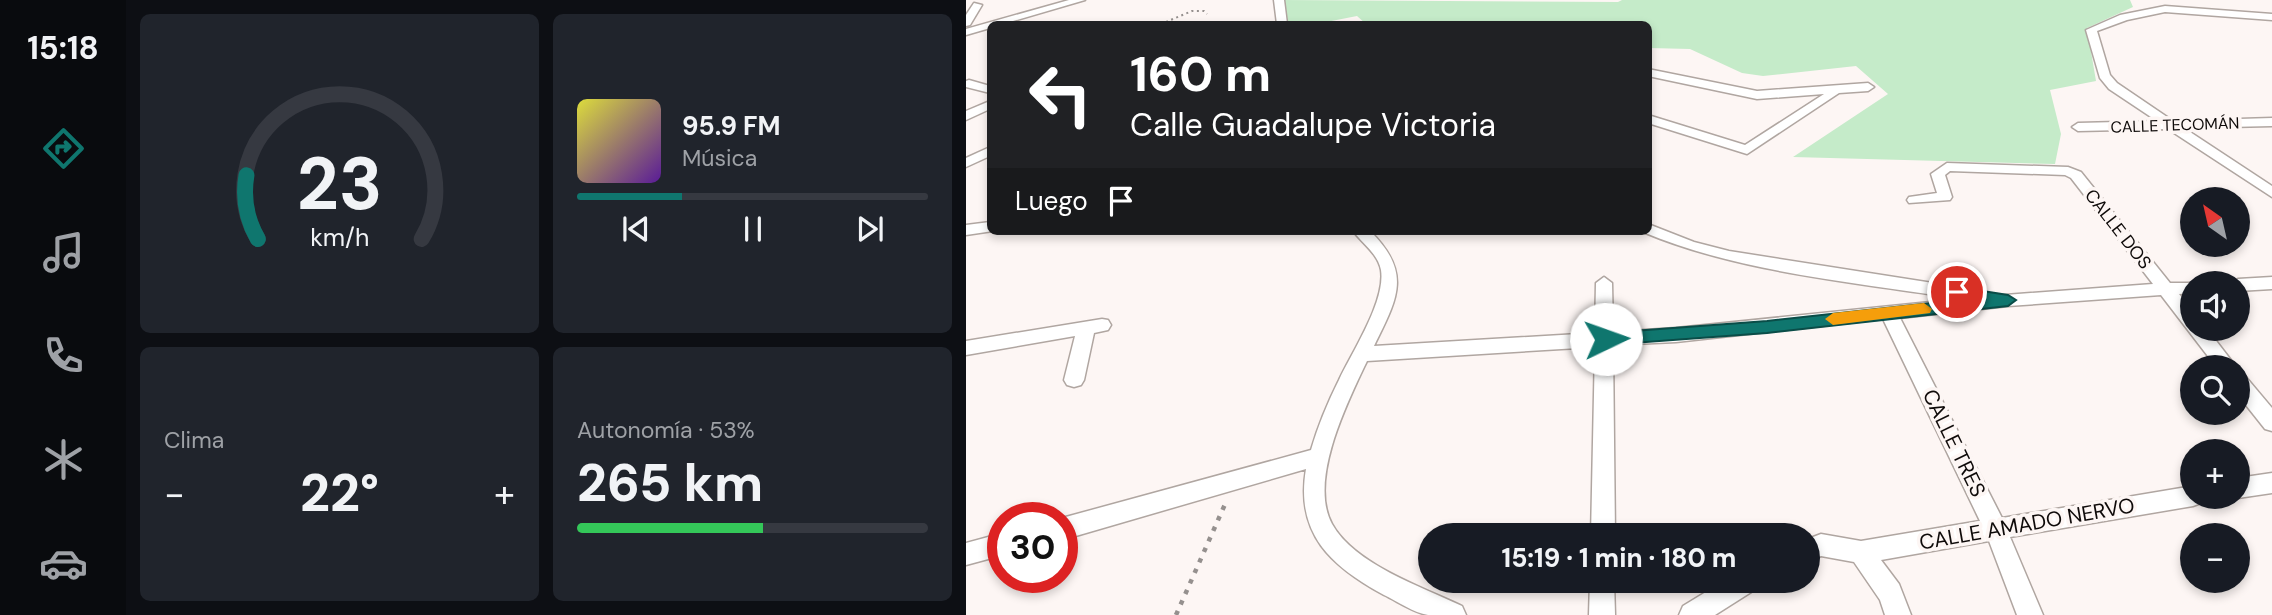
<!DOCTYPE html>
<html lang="es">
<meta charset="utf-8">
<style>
body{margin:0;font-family:"DM Sans",sans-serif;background:#20242c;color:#f1f3f6;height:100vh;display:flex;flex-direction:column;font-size:26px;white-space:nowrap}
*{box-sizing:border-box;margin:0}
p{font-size:23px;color:#9ea1a6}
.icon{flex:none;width:38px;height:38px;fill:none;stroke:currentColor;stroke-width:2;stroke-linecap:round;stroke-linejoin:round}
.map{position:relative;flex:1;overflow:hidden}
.details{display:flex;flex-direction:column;gap:14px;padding:14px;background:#0d0f14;width:840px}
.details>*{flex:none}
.top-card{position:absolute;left:21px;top:21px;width:665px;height:214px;border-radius:10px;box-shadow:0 4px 10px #0003;background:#202124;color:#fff;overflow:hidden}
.needle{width:46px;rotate:326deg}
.buttons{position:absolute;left:1214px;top:187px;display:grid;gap:14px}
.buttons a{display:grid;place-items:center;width:70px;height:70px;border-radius:50%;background:#171b24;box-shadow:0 4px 10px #0003;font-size:35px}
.speed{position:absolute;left:21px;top:502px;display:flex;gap:14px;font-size:35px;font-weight:700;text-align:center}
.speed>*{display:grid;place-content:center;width:91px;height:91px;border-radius:50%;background:#171b24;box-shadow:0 4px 10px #0003;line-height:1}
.speed .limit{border:10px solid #d22;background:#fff;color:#111}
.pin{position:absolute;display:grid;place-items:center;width:60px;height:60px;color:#fff;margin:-30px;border:4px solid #fff;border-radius:50%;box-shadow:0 2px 7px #0007}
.me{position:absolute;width:77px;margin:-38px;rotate:87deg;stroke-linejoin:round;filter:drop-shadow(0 0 5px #0008)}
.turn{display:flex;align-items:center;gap:24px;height:147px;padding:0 28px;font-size:32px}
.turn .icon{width:91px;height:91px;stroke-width:2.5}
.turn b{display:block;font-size:49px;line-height:60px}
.then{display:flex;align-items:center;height:66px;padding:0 28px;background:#0003;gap:14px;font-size:26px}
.big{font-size:52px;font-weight:800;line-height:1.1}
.details .card{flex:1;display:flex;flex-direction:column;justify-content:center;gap:10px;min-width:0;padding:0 24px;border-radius:10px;background:#20242c}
.details .dial{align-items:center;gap:0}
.dial svg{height:182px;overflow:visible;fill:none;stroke:#363941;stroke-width:7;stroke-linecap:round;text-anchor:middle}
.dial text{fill:#f1f3f6;stroke:none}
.song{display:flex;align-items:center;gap:21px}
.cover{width:84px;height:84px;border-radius:10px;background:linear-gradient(135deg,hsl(60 70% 55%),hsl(270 70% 35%))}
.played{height:7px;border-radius:4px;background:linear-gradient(90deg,#0f766e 30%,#363941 30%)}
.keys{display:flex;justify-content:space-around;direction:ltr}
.heat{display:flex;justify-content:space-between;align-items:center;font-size:38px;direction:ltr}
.charge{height:10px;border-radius:5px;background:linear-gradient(90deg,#34c759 53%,#363941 0)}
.details .tiles{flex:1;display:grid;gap:14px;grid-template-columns:repeat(2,1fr)}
.trip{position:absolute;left:452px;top:523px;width:402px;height:70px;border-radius:35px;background:#171b24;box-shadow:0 4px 10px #0003;font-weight:800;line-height:70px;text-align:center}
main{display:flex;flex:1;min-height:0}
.menu{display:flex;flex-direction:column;width:126px;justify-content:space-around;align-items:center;background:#090b0e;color:#9ea1a6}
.menu .icon{width:49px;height:49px}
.menu .current{color:#0f766e}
.menu b{font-size:32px;color:#f1f3f6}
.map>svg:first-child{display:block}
</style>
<main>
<nav class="menu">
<b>15:18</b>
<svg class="icon current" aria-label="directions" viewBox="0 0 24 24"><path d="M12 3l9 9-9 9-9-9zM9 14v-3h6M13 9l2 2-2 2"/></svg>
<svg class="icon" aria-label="music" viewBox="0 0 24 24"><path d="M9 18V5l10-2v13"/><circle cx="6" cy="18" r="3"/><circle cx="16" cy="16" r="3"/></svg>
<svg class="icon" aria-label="phone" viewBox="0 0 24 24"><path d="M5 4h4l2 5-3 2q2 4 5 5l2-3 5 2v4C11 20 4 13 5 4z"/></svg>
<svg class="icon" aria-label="climate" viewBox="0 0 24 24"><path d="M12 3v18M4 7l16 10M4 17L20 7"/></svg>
<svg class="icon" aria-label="car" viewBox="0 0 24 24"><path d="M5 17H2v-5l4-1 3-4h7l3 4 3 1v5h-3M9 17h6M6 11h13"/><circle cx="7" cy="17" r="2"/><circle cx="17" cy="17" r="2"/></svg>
</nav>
<section class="details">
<div class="tiles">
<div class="card dial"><svg viewBox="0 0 100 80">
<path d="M14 69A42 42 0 1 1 86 69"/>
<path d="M14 69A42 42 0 0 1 9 41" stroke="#0f766e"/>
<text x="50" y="56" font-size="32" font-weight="700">23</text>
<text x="50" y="72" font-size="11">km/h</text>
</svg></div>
<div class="card">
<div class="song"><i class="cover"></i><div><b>95.9 FM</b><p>Música</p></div></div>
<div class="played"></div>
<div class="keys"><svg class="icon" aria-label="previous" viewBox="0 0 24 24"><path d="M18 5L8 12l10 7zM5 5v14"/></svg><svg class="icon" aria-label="pause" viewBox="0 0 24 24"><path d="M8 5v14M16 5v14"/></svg><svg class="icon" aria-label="next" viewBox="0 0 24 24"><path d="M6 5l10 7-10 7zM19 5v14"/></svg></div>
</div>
<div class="card"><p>Clima</p>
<div class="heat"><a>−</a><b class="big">22°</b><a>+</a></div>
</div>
<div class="card"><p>Autonomía · 53%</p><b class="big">265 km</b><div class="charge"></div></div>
</div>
</section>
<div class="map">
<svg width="1306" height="615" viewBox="0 0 1306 615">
<rect width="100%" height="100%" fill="#fdf6f4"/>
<!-- green -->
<path fill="#c5ebc9" d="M 317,0 L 652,2 L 656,0 L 1164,0 L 1167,7 L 1121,28 L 1130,81 L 1084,90 L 1095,134 L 1089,164 L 827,157 L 922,94 L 890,66 L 797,76 L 776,73 L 724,49 L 683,48 L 682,24 L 400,24 L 391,16 L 350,24 L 319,24 Z"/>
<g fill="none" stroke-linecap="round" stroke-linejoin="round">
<defs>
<g id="minor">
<path d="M 103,0 L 119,0 L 37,24 L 24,24 L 24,28 L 0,35 L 0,29 Z"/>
<path d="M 308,0 L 318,0 L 321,24 L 311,24 Z"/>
<path d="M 8,3 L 16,5 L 4,25 L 0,26 L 0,15 Z"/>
<path d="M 1199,6 L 1306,14 L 1306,20 L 1199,12 L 1161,20 L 1131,31 L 1144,75 L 1151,83 L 1207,121 L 1306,118 L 1306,126 L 1218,128 L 1306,186 L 1306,197 L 1202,129 L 1112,131 L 1106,127 L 1112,123 L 1191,121 L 1143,89 L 1134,78 L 1120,30 L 1154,15 Z"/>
<path d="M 682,69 L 791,91 L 902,83 L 908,87 L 902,91 L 873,93 L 781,154 L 682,123 L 682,115 L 779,145 L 858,94 L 791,99 L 682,76 Z"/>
<path d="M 3,80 L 24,86 L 24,93 L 0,87 L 0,81 Z"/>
<path d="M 24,101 L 24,109 L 0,120 L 0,111 Z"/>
<path d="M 24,147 L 24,156 L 0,167 L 0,158 Z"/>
<path d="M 981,163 L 1102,167 L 1115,172 L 1204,283 L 1233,283 L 1227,284 L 1227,293 L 1213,294 L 1227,311 L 1227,329 L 1241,329 L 1271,368 L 1251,368 L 1195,295 L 1042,306 L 934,318 L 1036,518 L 1227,486 L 1227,497 L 1238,497 L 1235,503 L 1227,506 L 1044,537 L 1077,615 L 1051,615 L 1023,541 L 915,560 L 933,584 L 945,615 L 919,615 L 914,600 L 888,562 L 855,556 L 842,561 L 842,539 L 855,534 L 895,541 L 1014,521 L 917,319 L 710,342 L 647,345 L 649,536 L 625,536 L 629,347 L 401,361 C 382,401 342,480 366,524 C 388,564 456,587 496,606 L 500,615 C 487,615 474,615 462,615 C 448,613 431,601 418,595 C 365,566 329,534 340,469 L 96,540 L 96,518 L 345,450 C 352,426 362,402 373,380 C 386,352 420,301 415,270 C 412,254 397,244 387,231 L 404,231 C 447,273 431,299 408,346 L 629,333 L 630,283 L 638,277 L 646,283 L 647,332 L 710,328 L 994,299 C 890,282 774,273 677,232 L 682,231 L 682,224 L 728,242 L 763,251 L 1018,291 L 1026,296 L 1187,284 L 1105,178 L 1099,175 L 984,171 L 979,175 L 986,197 L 984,200 L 943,203 L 941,200 L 943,197 L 971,193 L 965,174 Z"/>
<path d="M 24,222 L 24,231 L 27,231 L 0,235 L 0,225 Z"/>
<path d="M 1306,277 L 1306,289 L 1272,291 L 1272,284 L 1264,284 L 1272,279 Z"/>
<path d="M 136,319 L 142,320 L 145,325 L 142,330 L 128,333 L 118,380 L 115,385 L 108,387 L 101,385 L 98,380 L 109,336 L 0,355 L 0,341 Z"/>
<path d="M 1272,374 L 1279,376 L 1306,408 L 1306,431 L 1299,429 L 1272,395 Z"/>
<path d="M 1306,473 L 1306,493 L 1272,498 L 1270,497 L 1272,497 L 1272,478 Z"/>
<path d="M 37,533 L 37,555 L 0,565 L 0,543 Z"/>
<path d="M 624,581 L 648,581 L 649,615 L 623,615 Z"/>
<path d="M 758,581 L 793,581 L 790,589 L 749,615 L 713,615 L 717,606 Z"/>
</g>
</defs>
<!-- minor casing -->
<use href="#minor" stroke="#b0a6a1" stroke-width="3"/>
<!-- path-far1 -->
<path stroke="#95908e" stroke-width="2" stroke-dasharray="2 3.5" stroke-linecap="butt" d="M 195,24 L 226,11 L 238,11 L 241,14"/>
<!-- path -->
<path stroke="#95908e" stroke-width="4.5" stroke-dasharray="4.5 7" stroke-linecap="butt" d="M 210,615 L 260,502"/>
<!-- minor -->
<use href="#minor" fill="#fff" fill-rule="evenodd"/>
</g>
<!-- route -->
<path fill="#0f766e" stroke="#0a4d48" stroke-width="2" d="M 991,287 L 1042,295 L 1050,300 L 1042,306 L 801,333 L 640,345 L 631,339 L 640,333 L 801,321 L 1002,299 L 986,296 L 984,292 Z"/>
<!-- slow -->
<path fill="#f59e0b" d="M 958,303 L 966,309 L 964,313 L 867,325 L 859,319 L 867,313 Z"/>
<g text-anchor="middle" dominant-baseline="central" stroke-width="7" stroke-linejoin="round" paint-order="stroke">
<!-- far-street labels -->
<g font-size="16" fill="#0e0a09" stroke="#fdf6f4">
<text transform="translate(1209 125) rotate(-2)">CALLE TECOMÁN</text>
</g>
<!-- street labels -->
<g font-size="18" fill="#0e0a09" stroke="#fdf6f4">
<text transform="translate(1152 229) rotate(52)">CALLE DOS</text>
</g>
<!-- near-street labels -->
<g font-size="21" fill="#0e0a09" stroke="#fdf6f4">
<text transform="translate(988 443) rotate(64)">CALLE TRES</text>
<text transform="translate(1061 524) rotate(-10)">CALLE AMADO NERVO</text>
</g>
</g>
</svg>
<div class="buttons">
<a><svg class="needle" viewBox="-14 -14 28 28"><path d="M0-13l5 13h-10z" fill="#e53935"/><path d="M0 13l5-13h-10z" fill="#9ea1a6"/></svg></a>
<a><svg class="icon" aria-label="sound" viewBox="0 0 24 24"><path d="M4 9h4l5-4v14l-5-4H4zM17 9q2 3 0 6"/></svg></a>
<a><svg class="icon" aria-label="search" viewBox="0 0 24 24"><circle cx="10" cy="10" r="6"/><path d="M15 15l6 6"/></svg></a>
<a>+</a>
<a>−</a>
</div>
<div class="speed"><div class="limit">30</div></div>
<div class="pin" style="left:991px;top:292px;background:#d93025"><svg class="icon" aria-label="arrive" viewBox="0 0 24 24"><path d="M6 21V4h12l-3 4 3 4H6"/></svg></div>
<svg class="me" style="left:640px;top:339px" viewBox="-20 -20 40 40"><circle r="19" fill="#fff"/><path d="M0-13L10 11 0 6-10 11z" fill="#0f766e"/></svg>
<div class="trip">15:19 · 1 min · 180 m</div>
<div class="top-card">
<div class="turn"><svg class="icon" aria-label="left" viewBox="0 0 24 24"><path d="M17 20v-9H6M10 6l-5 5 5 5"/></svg><div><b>160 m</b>Calle Guadalupe Victoria</div></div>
<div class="then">Luego<svg class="icon" aria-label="arrive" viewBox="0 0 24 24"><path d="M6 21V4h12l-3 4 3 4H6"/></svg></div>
</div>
</div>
</main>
